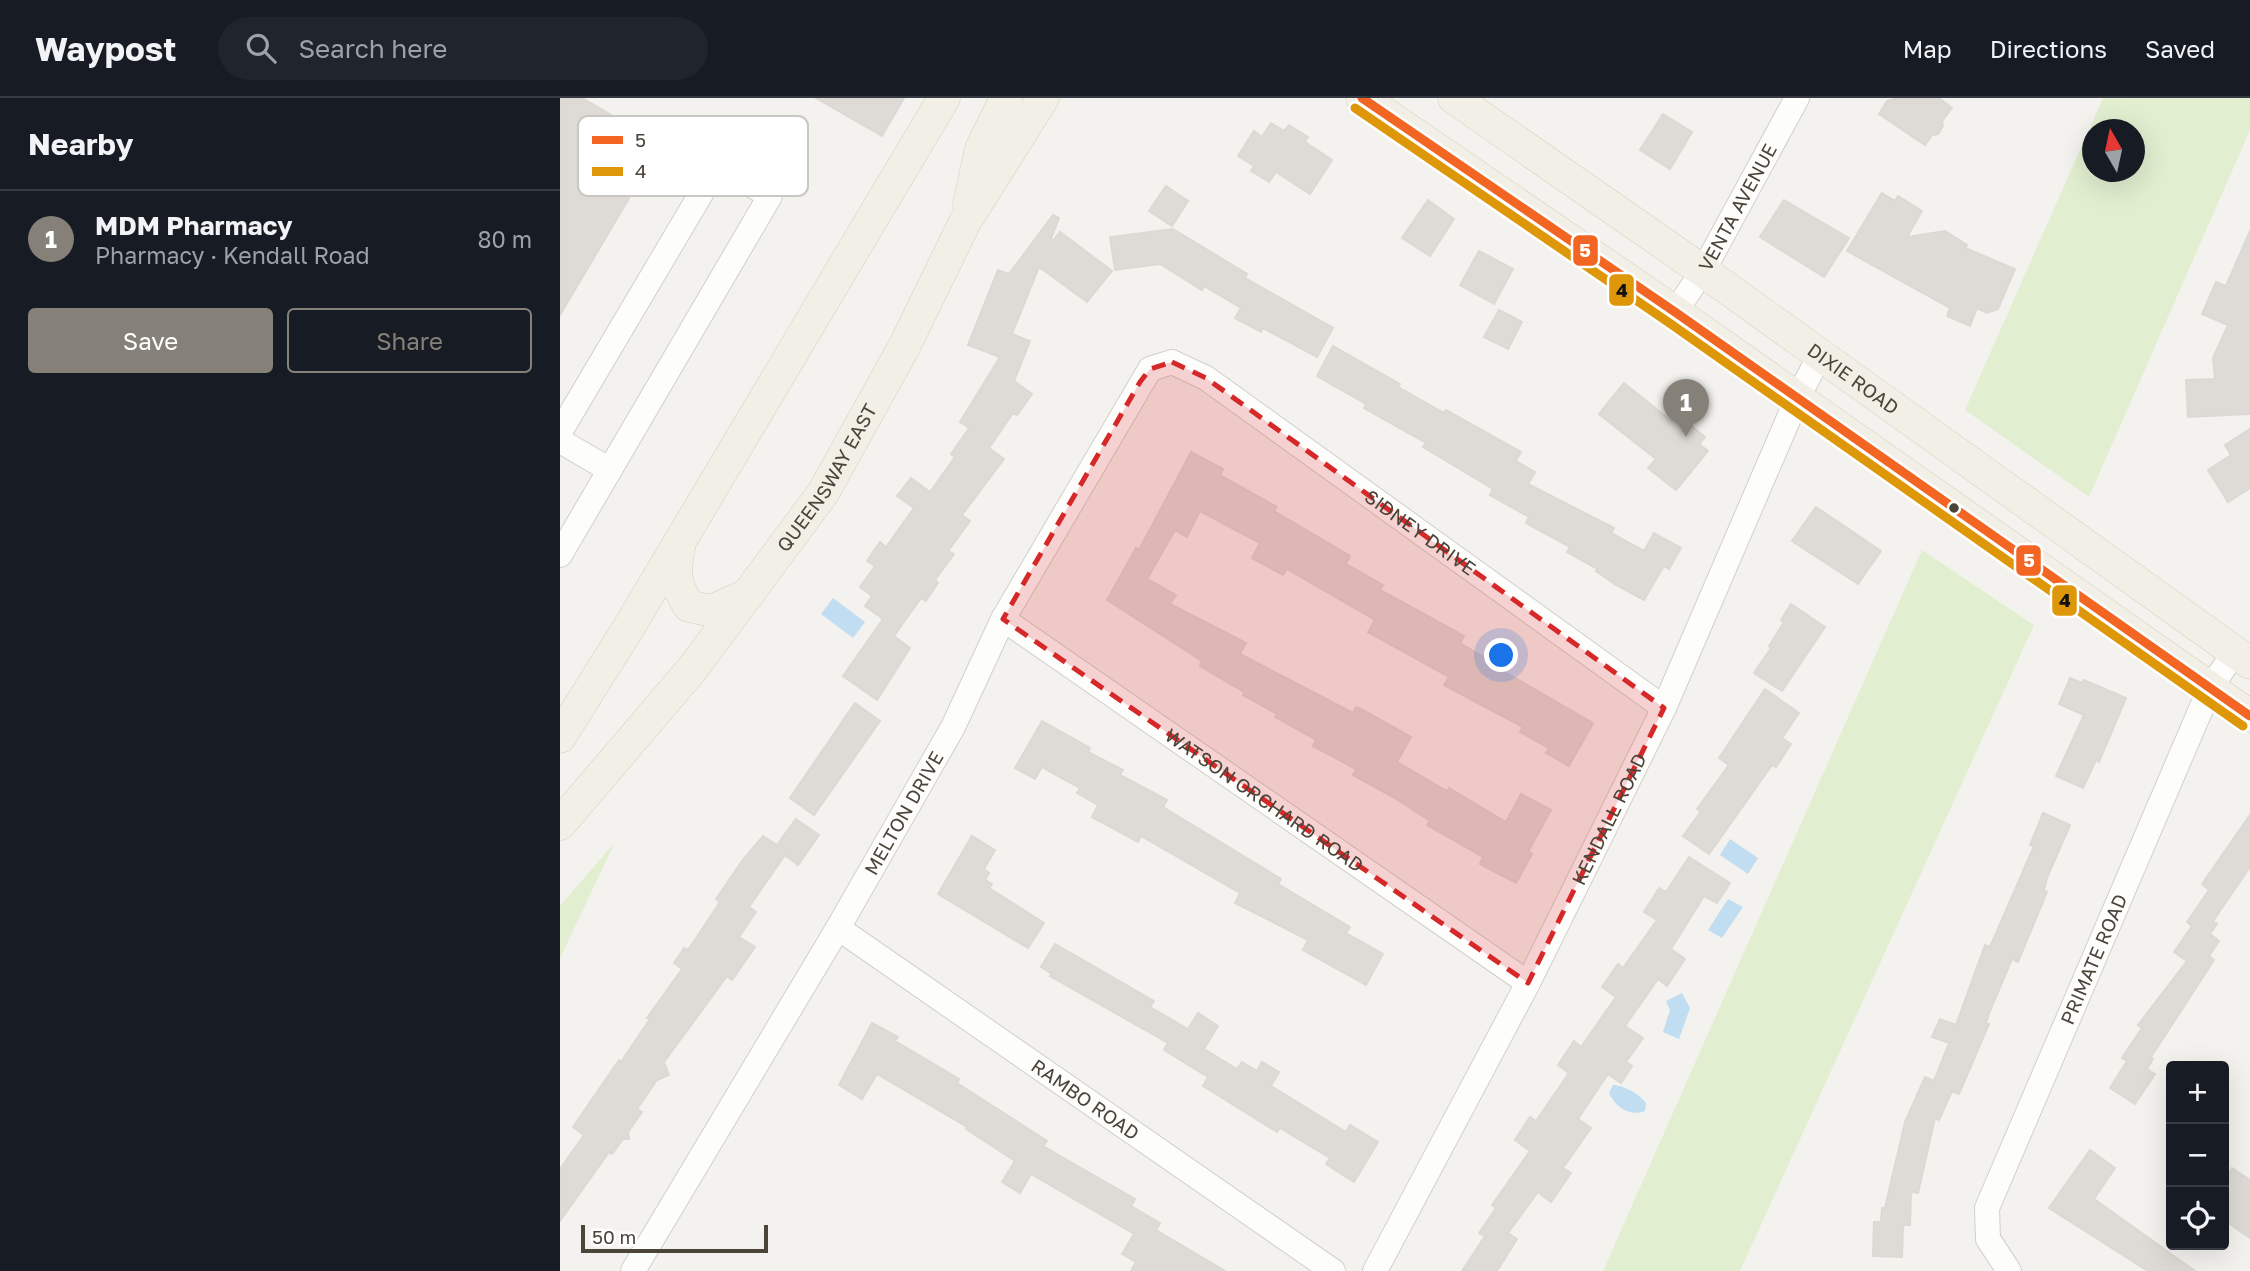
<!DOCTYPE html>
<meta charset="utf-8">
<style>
:root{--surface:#171b24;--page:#20242c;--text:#f1f3f6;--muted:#9ea1a6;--line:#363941;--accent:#868178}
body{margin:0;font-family:"Golos Text",sans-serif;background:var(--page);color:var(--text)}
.controls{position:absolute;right:21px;bottom:21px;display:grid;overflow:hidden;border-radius:7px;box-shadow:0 7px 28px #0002}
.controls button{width:63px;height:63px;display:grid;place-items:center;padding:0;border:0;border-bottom:2px solid var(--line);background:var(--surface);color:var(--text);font:35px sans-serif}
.compass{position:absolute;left:1522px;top:21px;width:63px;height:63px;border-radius:50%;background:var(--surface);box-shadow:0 7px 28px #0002;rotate:351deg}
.scale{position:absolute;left:21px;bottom:18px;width:187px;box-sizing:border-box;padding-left:7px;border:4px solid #4b4439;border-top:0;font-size:19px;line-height:24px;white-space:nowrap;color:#4b4439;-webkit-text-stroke:5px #fff;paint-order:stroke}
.you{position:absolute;left:942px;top:558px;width:24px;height:24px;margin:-18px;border:5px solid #fff;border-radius:50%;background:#1a73e8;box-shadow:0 0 0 10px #1a73e833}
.badge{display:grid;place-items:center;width:46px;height:46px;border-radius:50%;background:var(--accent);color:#fff;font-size:23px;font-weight:700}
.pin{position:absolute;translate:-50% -58px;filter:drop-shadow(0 2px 4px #0008)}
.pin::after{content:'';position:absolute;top:37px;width:24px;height:21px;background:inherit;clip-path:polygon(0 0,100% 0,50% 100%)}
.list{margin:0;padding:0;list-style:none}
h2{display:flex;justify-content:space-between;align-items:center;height:91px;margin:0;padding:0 28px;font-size:30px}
h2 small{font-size:23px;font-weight:400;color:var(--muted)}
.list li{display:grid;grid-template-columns:46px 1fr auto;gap:21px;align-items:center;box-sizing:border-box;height:98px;padding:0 28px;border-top:2px solid var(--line)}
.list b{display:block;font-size:26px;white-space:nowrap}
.list p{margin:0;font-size:23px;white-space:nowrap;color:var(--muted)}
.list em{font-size:23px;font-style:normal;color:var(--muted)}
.actions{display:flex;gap:14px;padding:21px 28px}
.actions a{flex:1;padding:16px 0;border:2px solid var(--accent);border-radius:7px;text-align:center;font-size:24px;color:var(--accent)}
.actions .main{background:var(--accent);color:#fff}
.icon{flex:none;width:38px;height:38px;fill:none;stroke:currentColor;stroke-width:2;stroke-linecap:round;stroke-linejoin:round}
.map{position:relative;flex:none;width:1690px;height:1173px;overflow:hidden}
header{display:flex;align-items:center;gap:42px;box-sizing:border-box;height:98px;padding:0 35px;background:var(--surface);border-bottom:2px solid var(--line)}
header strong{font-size:33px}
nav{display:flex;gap:38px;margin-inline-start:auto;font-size:24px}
.search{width:490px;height:63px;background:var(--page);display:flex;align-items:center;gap:18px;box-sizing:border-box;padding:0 24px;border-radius:38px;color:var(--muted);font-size:26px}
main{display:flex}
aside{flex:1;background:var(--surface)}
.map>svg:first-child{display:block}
.green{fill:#e1eecf;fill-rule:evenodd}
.water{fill:#c0ddf1}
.building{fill:#dedbd6;stroke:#dcd9d4;stroke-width:2}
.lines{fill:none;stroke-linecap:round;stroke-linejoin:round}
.minor-casing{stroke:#d2d0cb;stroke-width:26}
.major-casing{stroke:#d6cebb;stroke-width:33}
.minor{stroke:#fdfdfc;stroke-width:24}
.major{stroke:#f2efe6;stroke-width:32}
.bus-1-casing{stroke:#fff;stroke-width:14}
.bus-2-casing{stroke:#fff;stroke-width:14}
.bus-1{stroke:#f26522;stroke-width:9}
.bus-2{stroke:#dd9709;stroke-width:9}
.marked{fill:#d62828;fill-opacity:0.2;stroke:#d62828;stroke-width:5;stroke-dasharray:14 9;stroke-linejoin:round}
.bus-dot{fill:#4b4439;stroke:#fff;stroke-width:2.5}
.labels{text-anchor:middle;stroke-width:5;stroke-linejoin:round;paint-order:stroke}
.street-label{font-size:19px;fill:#4b4439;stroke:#fff}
.key{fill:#fff;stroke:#c9c7c4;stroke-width:2}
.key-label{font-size:19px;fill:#4b4439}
.line-badge{stroke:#fff;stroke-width:2.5}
.badge-label{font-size:19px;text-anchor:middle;font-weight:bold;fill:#fff}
.pale-badge-label{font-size:19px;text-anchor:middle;font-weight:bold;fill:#111}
</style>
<header>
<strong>Waypost</strong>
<div class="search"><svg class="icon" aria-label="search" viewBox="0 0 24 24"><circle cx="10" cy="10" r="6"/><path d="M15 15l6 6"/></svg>Search here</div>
<nav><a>Map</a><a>Directions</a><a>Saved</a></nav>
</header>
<main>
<aside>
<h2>Nearby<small></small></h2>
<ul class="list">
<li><span class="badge">1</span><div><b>MDM Pharmacy</b><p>Pharmacy · Kendall Road</p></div><em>80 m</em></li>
</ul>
<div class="actions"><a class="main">Save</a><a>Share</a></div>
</aside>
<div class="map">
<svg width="1690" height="1173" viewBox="0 0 1690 1173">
<rect width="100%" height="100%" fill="#f4f2ee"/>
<g class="green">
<path d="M1543 0H1690V32L1529 399 1405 312ZM1532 32H1574V74H1532Z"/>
<path d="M1362 452 1474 527 1180 1173H1043Z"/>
<path d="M55 744 0 860V808Z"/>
</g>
<g class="water">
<path d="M273 500 305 524 293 540 261 516Z"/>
<path d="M1170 741 1198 760 1188 776 1160 757Z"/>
<path d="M1168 801 1183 809 1162 840 1148 832Z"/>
<path d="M1122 895 1130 910 1119 941 1103 934 1110 912 1106 903Z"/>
<path d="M1053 987C1063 987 1082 997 1086 1006L1085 1013C1070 1019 1055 1009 1049 995Z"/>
</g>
<g class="building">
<path d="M0 0H22L101 46 0 217Z"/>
<path d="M256 0H344L322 38Z"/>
<path d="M1337 0H1379L1392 10 1382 23 1383 28 1378 36 1372 37 1365 47 1319 16 1327 3Z"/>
<path d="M1103 16 1132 34 1110 71 1080 52Z"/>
<path d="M711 25 724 33 729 27 748 39 745 44 772 62 750 96 716 74 709 84 691 73 694 68 678 58 694 33 702 39Z"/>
<path d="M606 88 628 103 612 128 589 113Z"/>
<path d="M1322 95 1335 103 1338 98 1362 113 1347 139 1385 133 1407 147 1405 150 1455 171 1438 211 1427 215 1417 210 1410 228 1387 218 1390 210 1287 153Z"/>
<path d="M868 102 894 121 870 158 842 140Z"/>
<path d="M1224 102 1289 140 1264 179 1200 139Z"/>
<path d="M493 117 499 120 491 141 493 143 500 134 552 173 527 204 479 169 452 236 470 243 454 283 472 296 457 317 453 315 429 350 444 361 402 417 410 423 388 453 394 456 375 482 378 485 366 503 361 500 334 538 350 550 317 602 283 578 323 521 305 508 312 498 300 489 315 468 307 463 320 444 326 449 354 410 337 398 351 380 370 394 395 359 391 356 409 330 400 324 440 259 408 247 438 172 449 176Z"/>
<path d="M613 131 687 176 685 180 773 230 757 259 703 230 701 234 675 220 681 210 644 188 642 192 600 166 555 172 550 139Z"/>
<path d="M1690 133V316L1628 319 1626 282 1655 281 1653 260 1668 227 1642 216 1656 184 1666 188Z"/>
<path d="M919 153 953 171 934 206 900 187Z"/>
<path d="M939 212 962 224 948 251 924 239Z"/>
<path d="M773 248 840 286 838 289 884 315 886 312 961 354 956 363 975 374 968 386 1054 430 1051 435 1084 453 1094 435 1121 450 1109 471 1104 468 1084 502 1056 487 1036 473 1038 471 1007 454 1010 449 966 425 969 419 930 397 933 391 863 349 866 345 804 310 806 306 757 278Z"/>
<path d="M1064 285 1110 322 1116 315 1145 339 1139 346 1148 353 1116 392 1088 370 1096 361 1039 316Z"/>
<path d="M1690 331V390L1668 404 1648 372 1671 357 1665 347Z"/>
<path d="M631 354 663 371 660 377 717 409 714 413 790 458 786 466 823 487 820 492 904 538 900 545 930 563 929 565 1033 625 1009 668 986 655 989 650 960 634 963 629 884 587 889 579 808 534 815 522 727 471 723 477 692 460 700 445 640 413 627 439 615 432 587 481 616 497 610 506 686 545 680 556 793 615 796 609 801 611 851 639 837 664 887 693 889 690 946 724 961 696 991 712 968 754 972 756 956 785 920 766 923 759 867 727 870 723 835 700 793 677 796 671 753 648 756 642 715 619 717 616 683 597 684 594 640 568 642 563 547 502 576 450 579 452Z"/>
<path d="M1256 409 1321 453 1298 486 1232 443Z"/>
<path d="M1231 506 1265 529 1222 593 1194 575 1211 550 1209 548 1224 524 1221 522Z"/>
<path d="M1510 580 1522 585 1524 582 1566 600 1539 664 1536 662 1523 690 1496 678 1524 617 1499 606Z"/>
<path d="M1205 591 1239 615 1222 640 1231 646 1216 669 1212 667 1149 756 1123 738 1141 713 1137 711 1169 667 1159 660Z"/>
<path d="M295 605 320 623 254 717 230 700Z"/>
<path d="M482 623 530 650 528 654 563 672 560 677 607 702 603 709 721 781 718 786 790 829 786 835 823 856 806 887 743 852 748 842 675 805 680 795 581 738 578 744 532 719 538 707 517 695 520 690 482 669 475 681 455 670Z"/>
<path d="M1483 715 1510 727 1487 780 1484 792 1487 794 1458 864 1452 861 1430 913 1426 925 1429 926 1399 996 1392 993 1379 1022 1375 1020 1358 1095 1351 1094 1350 1127H1343L1342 1159 1313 1158 1314 1124H1321L1322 1110H1325L1345 1024 1365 979 1374 983 1389 945 1372 939 1380 921 1396 927 1425 847 1430 849 1474 748 1470 747Z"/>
<path d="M1690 717V769L1653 823 1657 826 1650 836 1659 843 1649 858 1654 862 1591 959 1593 961 1587 971 1595 976 1575 1006 1550 990 1567 963 1562 960 1582 930 1578 927 1627 863 1614 854 1632 828 1627 824 1649 792 1642 786Z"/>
<path d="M236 721 259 737 238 767 225 757 189 809 196 814 179 839 195 849 172 882 167 878 104 964 109 977 97 982 77 1011 82 1014 68 1034 69 1041H63L52 1056 49 1054 0 1123V1071L24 1037 13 1029 59 962 61 964 90 921 87 920 122 871 114 865 124 850 128 852 160 804 156 801 182 763 203 738 217 747Z"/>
<path d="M412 738 435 752 424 771 429 775 425 782 432 786 429 790 484 825 468 850 378 796Z"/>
<path d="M1129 759 1170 785 1157 805 1144 798 1111 851 1125 861 1107 888 1098 881 1065 928 1083 940 1066 964 1072 968 1061 985 1048 976 1018 1021 1031 1030 1003 1070 1011 1075 991 1104 978 1094 948 1135 957 1141 937 1173H902L925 1138 919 1135 936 1110 932 1107 970 1053 955 1042 970 1019 976 1023 1009 975 998 967 1014 943 1021 949 1056 899 1042 889 1058 866 1063 870 1097 822 1084 814 1099 790 1106 794Z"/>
<path d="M495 846 594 903 590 909 628 931 638 915 658 928 644 951 677 971 682 964 697 973 702 964 719 974 711 988 786 1034 790 1027 818 1044 794 1084 766 1066 770 1060 720 1030 717 1034 643 988 648 979 604 952 608 945 490 878 492 876 481 869Z"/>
<path d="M312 925 338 939 335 943 399 981 397 985 487 1043 483 1048 575 1101 571 1108 600 1125 596 1132 665 1173H571L576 1164 562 1156 574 1136 471 1076 460 1095 442 1084 455 1063 406 1031 407 1029 317 976 302 1001 279 987Z"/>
<path d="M1530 1052 1555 1070 1534 1101 1635 1173H1588L1489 1110Z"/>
<path d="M1672 1070 1690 1082V1140L1664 1122V1082Z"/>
</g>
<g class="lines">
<defs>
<g id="minor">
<path id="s1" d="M1115 214 1143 173 1237 0"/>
<path d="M0 334 158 67 210 98 0 457"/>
<path d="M0 343 50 372"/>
<path id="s2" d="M443 521 968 885"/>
<path id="s3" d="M278 830 773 1173"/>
<path id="s4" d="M73 1173 278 830 393 629 443 521 590 271 612 264 646 280 1104 610"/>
<path id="s5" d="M815 1173 968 885 1104 610 1237 301 1260 257"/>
<path id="s6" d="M1449 1173 1428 1141 1427 1110 1650 590 1675 554"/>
</g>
<g id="major">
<path d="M802 0 1115 214 1690 618"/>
<path id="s7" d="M894 0 1143 173 1690 565"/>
<path d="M409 106 421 51 446 0"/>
<path d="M119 450C114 475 115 487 129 508L151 513 189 496"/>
<path d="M0 639 69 529 384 0"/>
<path id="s8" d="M0 726 133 570 263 395 344 249 405 124 483 0"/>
</g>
</defs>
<use href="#minor" class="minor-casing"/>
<use href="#major" class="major-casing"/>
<use href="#minor" class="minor"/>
<use href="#major" class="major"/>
<defs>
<path id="bus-1" d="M802 0 1115 214 1690 618"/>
<path id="bus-2" d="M795 10 1108 224 1683 628"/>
</defs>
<use href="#bus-1" class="bus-1-casing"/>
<use href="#bus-2" class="bus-2-casing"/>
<use href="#bus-1" class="bus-1"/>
<use href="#bus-2" class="bus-2"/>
</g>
<path class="marked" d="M612 264 646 280 1104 610 968 885 443 521 580 284 590 271Z"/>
<circle class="bus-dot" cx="1394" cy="410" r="6"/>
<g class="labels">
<g class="street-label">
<text dy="7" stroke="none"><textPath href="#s1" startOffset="122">VENTA AVENUE</textPath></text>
<text dy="7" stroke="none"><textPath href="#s7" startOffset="488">DIXIE ROAD</textPath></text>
<text dy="7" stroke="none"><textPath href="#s8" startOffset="438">QUEENSWAY EAST</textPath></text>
<text dy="7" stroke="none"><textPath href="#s4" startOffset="1365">SIDNEY DRIVE</textPath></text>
<text dy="7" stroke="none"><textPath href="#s2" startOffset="318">WATSON ORCHARD ROAD</textPath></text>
<text dy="7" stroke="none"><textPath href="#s4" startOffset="532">MELTON DRIVE</textPath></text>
<text dy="7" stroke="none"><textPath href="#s5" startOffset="509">KENDALL ROAD</textPath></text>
<text dy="7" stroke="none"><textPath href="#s6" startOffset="340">PRIMATE ROAD</textPath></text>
<text dy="7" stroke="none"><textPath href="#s3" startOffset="301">RAMBO ROAD</textPath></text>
</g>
</g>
<rect x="18" y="18" width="230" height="80" rx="10" class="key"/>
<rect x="32" y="38" width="31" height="8" fill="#f26522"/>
<rect x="32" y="69" width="31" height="9" fill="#dd9709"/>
<g class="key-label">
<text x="75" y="49">5</text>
<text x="75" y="80">4</text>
</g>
<g class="line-badge">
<rect x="1012" y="136" width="27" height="33" rx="7" fill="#f26522"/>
<rect x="1048" y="175" width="27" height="34" rx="7" fill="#dd9709"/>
<rect x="1455" y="446" width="27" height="33" rx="7" fill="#f26522"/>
<rect x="1491" y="486" width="27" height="33" rx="7" fill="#dd9709"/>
</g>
<g class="badge-label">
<text x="1025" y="159">5</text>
<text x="1469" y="469">5</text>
</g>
<g class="pale-badge-label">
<text x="1062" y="199">4</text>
<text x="1505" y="509">4</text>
</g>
</svg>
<div class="controls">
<button>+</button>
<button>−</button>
<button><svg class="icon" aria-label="locate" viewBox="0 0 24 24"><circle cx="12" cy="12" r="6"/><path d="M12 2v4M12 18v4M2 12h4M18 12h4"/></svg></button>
</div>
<svg class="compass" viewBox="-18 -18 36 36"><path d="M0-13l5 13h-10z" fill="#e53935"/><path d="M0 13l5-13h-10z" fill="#9ea1a6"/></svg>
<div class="scale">50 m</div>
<div class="you"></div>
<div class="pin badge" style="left:1126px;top:339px">1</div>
</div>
</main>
